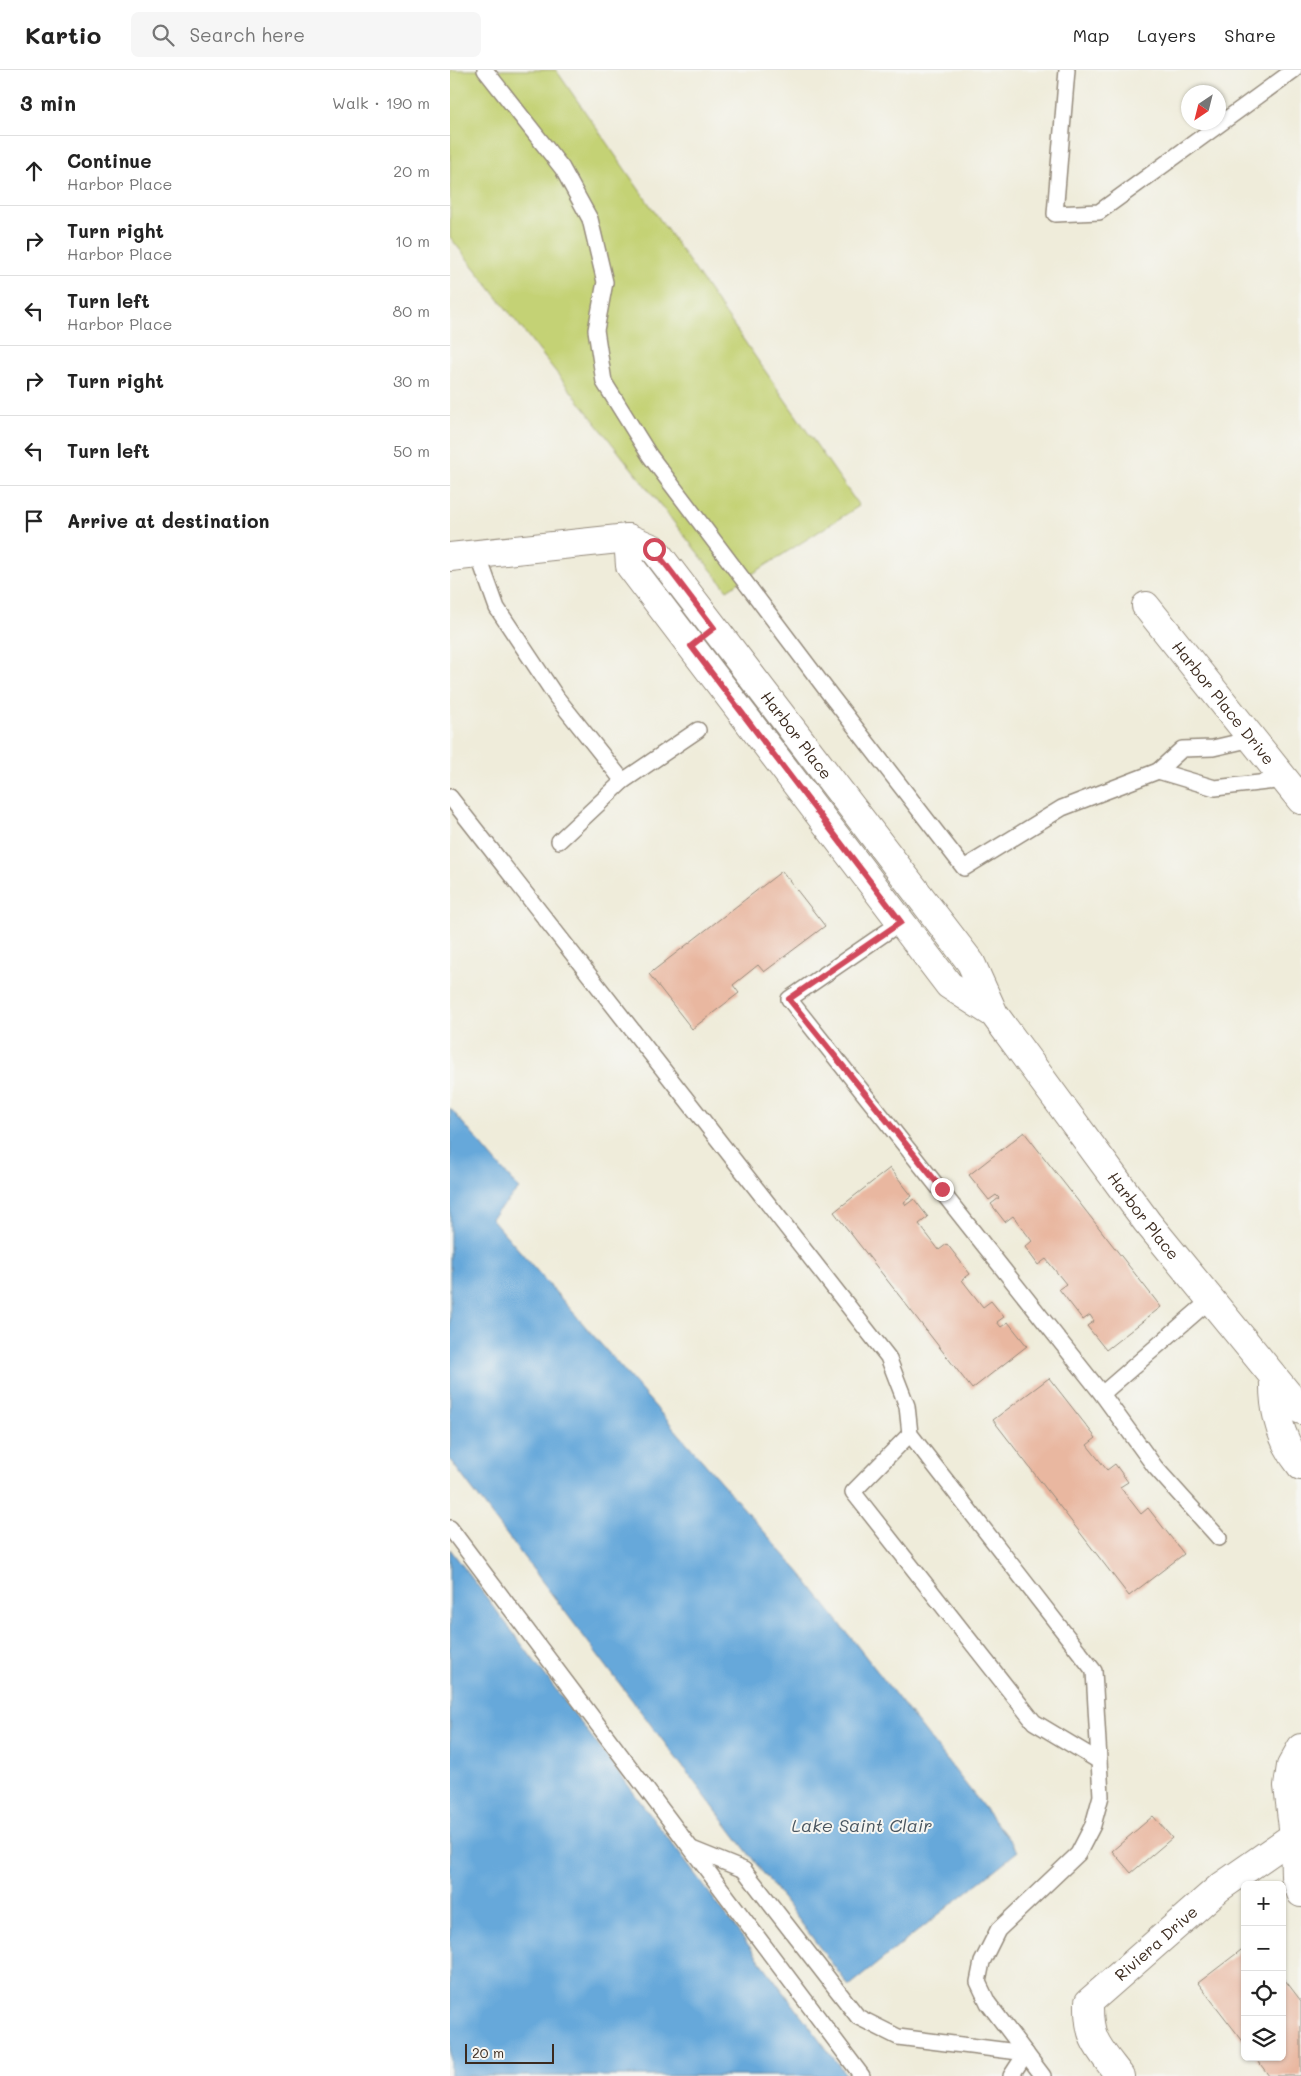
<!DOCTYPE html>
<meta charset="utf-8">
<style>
:root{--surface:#fff;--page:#f6f6f6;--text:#222;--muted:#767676;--line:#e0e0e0}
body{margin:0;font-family:Mali,sans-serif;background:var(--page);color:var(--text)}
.controls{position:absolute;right:15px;bottom:15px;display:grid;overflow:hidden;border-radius:8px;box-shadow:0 1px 4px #0004}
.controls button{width:45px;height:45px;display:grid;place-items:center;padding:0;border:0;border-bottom:1px solid var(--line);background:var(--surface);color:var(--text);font:25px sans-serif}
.compass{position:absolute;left:731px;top:15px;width:45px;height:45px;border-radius:50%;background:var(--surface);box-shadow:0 1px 4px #0004;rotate:215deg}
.scale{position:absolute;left:15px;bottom:12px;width:89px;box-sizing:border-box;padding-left:5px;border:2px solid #3b2a1e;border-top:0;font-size:14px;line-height:18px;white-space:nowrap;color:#3b2a1e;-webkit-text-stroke:4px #f6f6f2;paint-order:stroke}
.stop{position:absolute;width:15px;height:15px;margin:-11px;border:4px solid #d1495b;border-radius:50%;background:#fff}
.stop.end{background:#d1495b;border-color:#fff;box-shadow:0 1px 5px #0008}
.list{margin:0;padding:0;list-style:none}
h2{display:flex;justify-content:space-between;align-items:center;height:65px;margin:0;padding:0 20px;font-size:21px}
h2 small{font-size:16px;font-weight:400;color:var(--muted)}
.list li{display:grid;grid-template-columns:32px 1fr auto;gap:15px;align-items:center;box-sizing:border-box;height:70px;padding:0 20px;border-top:1px solid var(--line)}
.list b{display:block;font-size:19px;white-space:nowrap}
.list p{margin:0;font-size:16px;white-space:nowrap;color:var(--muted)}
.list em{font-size:16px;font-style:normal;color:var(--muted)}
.icon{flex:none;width:28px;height:28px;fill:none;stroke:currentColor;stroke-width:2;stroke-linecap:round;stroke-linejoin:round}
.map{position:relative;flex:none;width:851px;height:2006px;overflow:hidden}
header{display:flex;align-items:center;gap:30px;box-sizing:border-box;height:70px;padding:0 25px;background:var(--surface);border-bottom:1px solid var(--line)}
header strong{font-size:24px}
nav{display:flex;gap:28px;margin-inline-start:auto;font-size:18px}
.search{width:350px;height:45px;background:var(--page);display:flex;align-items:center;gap:12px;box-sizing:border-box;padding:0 18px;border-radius:8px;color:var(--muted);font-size:19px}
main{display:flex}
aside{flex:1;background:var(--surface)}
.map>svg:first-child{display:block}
.green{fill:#c4d274;stroke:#807e49}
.water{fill:#66a8da;stroke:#50697c}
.building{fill:#e9b7a0}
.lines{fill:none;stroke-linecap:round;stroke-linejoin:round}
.lane-casing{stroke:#958b7c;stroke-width:18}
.street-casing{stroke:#958b7c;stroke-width:30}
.lane{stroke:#fff;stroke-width:15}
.street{stroke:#fff;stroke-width:28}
.route{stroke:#d1495b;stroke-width:6}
.labels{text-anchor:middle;stroke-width:4;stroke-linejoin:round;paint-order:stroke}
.street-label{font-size:16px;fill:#3b2a1e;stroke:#f6f6f2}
.water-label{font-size:18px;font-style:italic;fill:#4a5660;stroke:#f6f6f2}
</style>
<header>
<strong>Kartio</strong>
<div class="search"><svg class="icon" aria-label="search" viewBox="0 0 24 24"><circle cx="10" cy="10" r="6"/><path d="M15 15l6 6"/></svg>Search here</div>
<nav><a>Map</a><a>Layers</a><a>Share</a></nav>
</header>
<main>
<aside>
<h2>3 min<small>Walk · 190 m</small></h2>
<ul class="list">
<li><svg class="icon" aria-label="ahead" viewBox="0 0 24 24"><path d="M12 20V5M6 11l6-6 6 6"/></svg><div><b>Continue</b><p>Harbor Place</p></div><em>20 m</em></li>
<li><svg class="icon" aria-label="right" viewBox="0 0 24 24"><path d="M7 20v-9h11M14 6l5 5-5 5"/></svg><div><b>Turn right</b><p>Harbor Place</p></div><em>10 m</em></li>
<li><svg class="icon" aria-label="left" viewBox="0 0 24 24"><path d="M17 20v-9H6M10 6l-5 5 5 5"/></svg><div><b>Turn left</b><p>Harbor Place</p></div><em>80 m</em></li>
<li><svg class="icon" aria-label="right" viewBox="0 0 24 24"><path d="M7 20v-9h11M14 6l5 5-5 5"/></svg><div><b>Turn right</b></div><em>30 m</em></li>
<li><svg class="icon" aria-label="left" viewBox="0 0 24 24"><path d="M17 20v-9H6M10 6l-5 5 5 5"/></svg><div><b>Turn left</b></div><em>50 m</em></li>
<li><svg class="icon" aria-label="arrive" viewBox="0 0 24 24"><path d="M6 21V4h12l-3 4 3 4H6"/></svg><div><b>Arrive at destination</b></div></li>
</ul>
</aside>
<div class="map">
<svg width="851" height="2006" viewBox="0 0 851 2006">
<rect width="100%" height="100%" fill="#f6f6f2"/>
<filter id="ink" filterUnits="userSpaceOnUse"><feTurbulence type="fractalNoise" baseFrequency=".02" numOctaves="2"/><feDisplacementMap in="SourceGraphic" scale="10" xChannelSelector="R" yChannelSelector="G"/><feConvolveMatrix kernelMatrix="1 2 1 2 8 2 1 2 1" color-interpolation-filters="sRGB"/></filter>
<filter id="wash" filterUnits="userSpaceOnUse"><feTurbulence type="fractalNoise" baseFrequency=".0096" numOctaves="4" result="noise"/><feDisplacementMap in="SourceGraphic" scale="20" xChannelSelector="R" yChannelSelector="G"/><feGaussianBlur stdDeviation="1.12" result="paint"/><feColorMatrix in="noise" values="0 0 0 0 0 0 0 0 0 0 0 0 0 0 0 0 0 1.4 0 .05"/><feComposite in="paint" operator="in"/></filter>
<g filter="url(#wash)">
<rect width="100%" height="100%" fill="#efecda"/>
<path class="green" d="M0 0H106L409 436 277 520 0 167Z"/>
<g class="water">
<path d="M0 1038 69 1119 41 1148 351 1504 568 1781 399 1916 0 1390Z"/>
<path d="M0 1479 397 2006H0Z"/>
</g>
<g id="blocks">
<g class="building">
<path d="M332 801 375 856 314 902 308 895 283 915 289 923 242 959 199 904Z"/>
<path d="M574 1062 711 1237 656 1280 637 1256 644 1251 640 1245 633 1250 609 1219 616 1214 596 1189 588 1195 575 1177 582 1171 563 1146 555 1152 541 1134 549 1128 546 1125 539 1130 519 1105Z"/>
<path d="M440 1098 462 1126 454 1132 456 1135 464 1129 478 1147 469 1154 489 1180 497 1174 520 1204 512 1210 533 1237 541 1231 554 1247 547 1252 551 1257 558 1252 577 1276 522 1319 384 1142Z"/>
<path d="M599 1308 646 1368 637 1375 657 1400 665 1394 678 1412 670 1417 691 1444 698 1438 734 1484 679 1526 543 1350Z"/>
<path d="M703 1746 722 1768 681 1803 662 1781Z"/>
<path d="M795 1877V1974L748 1913Z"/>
<path d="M832 1906 851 1931V2006H819L805 1987H832Z"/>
</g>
</g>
</g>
<g filter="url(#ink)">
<use href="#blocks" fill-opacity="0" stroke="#958b7c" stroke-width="1"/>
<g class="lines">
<defs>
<g id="lane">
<path d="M35 0 112 98 140 149 155 212 146 260 154 312 200 386 381 626 514 798 612 738 708 701"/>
<path d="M617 0 605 144 649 142 844 0"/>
<path d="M28 485 47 538 107 628 173 711 109 771"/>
<path d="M802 669 763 678 732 679 708 701 765 718 835 710"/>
<path d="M173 711 248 660"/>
<path d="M0 727 438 1287 457 1336 460 1364 644 1601 651 1726 643 1755 628 1784 548 1860 532 1892 528 1912 538 1933 593 2006"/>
<path d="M451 852 339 929 652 1324 705 1397 769 1468"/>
<path d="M652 1324 760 1230"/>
<path d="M460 1364 403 1422 584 1652 649 1691"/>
<path d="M0 1458 412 2006"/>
<path d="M242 1779 294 1800 408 1947 448 1967 576 1983 561 2006"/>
</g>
<g id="street">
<path d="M0 487 178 468"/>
<path id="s1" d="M696 536 851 730"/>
<path id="s2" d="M544 944 499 915 180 496 178 468 204 479 521 893 544 944 697 1152 851 1340"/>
<path d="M824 1308C823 1341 830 1370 851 1396"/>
<path d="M851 1678 841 1696 838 1716 844 1766 845 1806 851 1823"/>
<path id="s3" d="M670 2006C648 1977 638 1970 639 1932L769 1818 851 1761"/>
</g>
</defs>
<use href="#lane" class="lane-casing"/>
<use href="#street" class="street-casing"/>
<use href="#lane" class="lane"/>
<use href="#street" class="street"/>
</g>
</g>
<g class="lines" filter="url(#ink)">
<path class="route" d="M204 479 264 558 241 576 451 852 339 929 492 1119"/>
</g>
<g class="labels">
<g class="street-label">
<text dy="6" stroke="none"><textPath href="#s1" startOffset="124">Harbor Place Drive</textPath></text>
<text dy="6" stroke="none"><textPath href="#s2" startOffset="871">Harbor Place</textPath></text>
<text dy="6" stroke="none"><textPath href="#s2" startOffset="1465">Harbor Place</textPath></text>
<text dy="6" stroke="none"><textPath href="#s3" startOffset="172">Riviera Drive</textPath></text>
</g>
<g class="water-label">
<text x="412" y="1762">Lake Saint Clair</text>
</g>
</g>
</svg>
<div class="controls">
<button>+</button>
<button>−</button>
<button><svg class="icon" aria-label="locate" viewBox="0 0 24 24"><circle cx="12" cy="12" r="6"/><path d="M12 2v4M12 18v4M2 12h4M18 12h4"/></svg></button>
<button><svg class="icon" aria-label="layers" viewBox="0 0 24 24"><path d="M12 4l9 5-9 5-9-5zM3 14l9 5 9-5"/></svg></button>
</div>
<svg class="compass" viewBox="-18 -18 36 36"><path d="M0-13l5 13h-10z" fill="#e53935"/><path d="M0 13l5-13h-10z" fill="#767676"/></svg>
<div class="scale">20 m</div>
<div class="stop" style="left:204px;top:479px"></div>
<div class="stop end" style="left:492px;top:1119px"></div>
</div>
</main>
